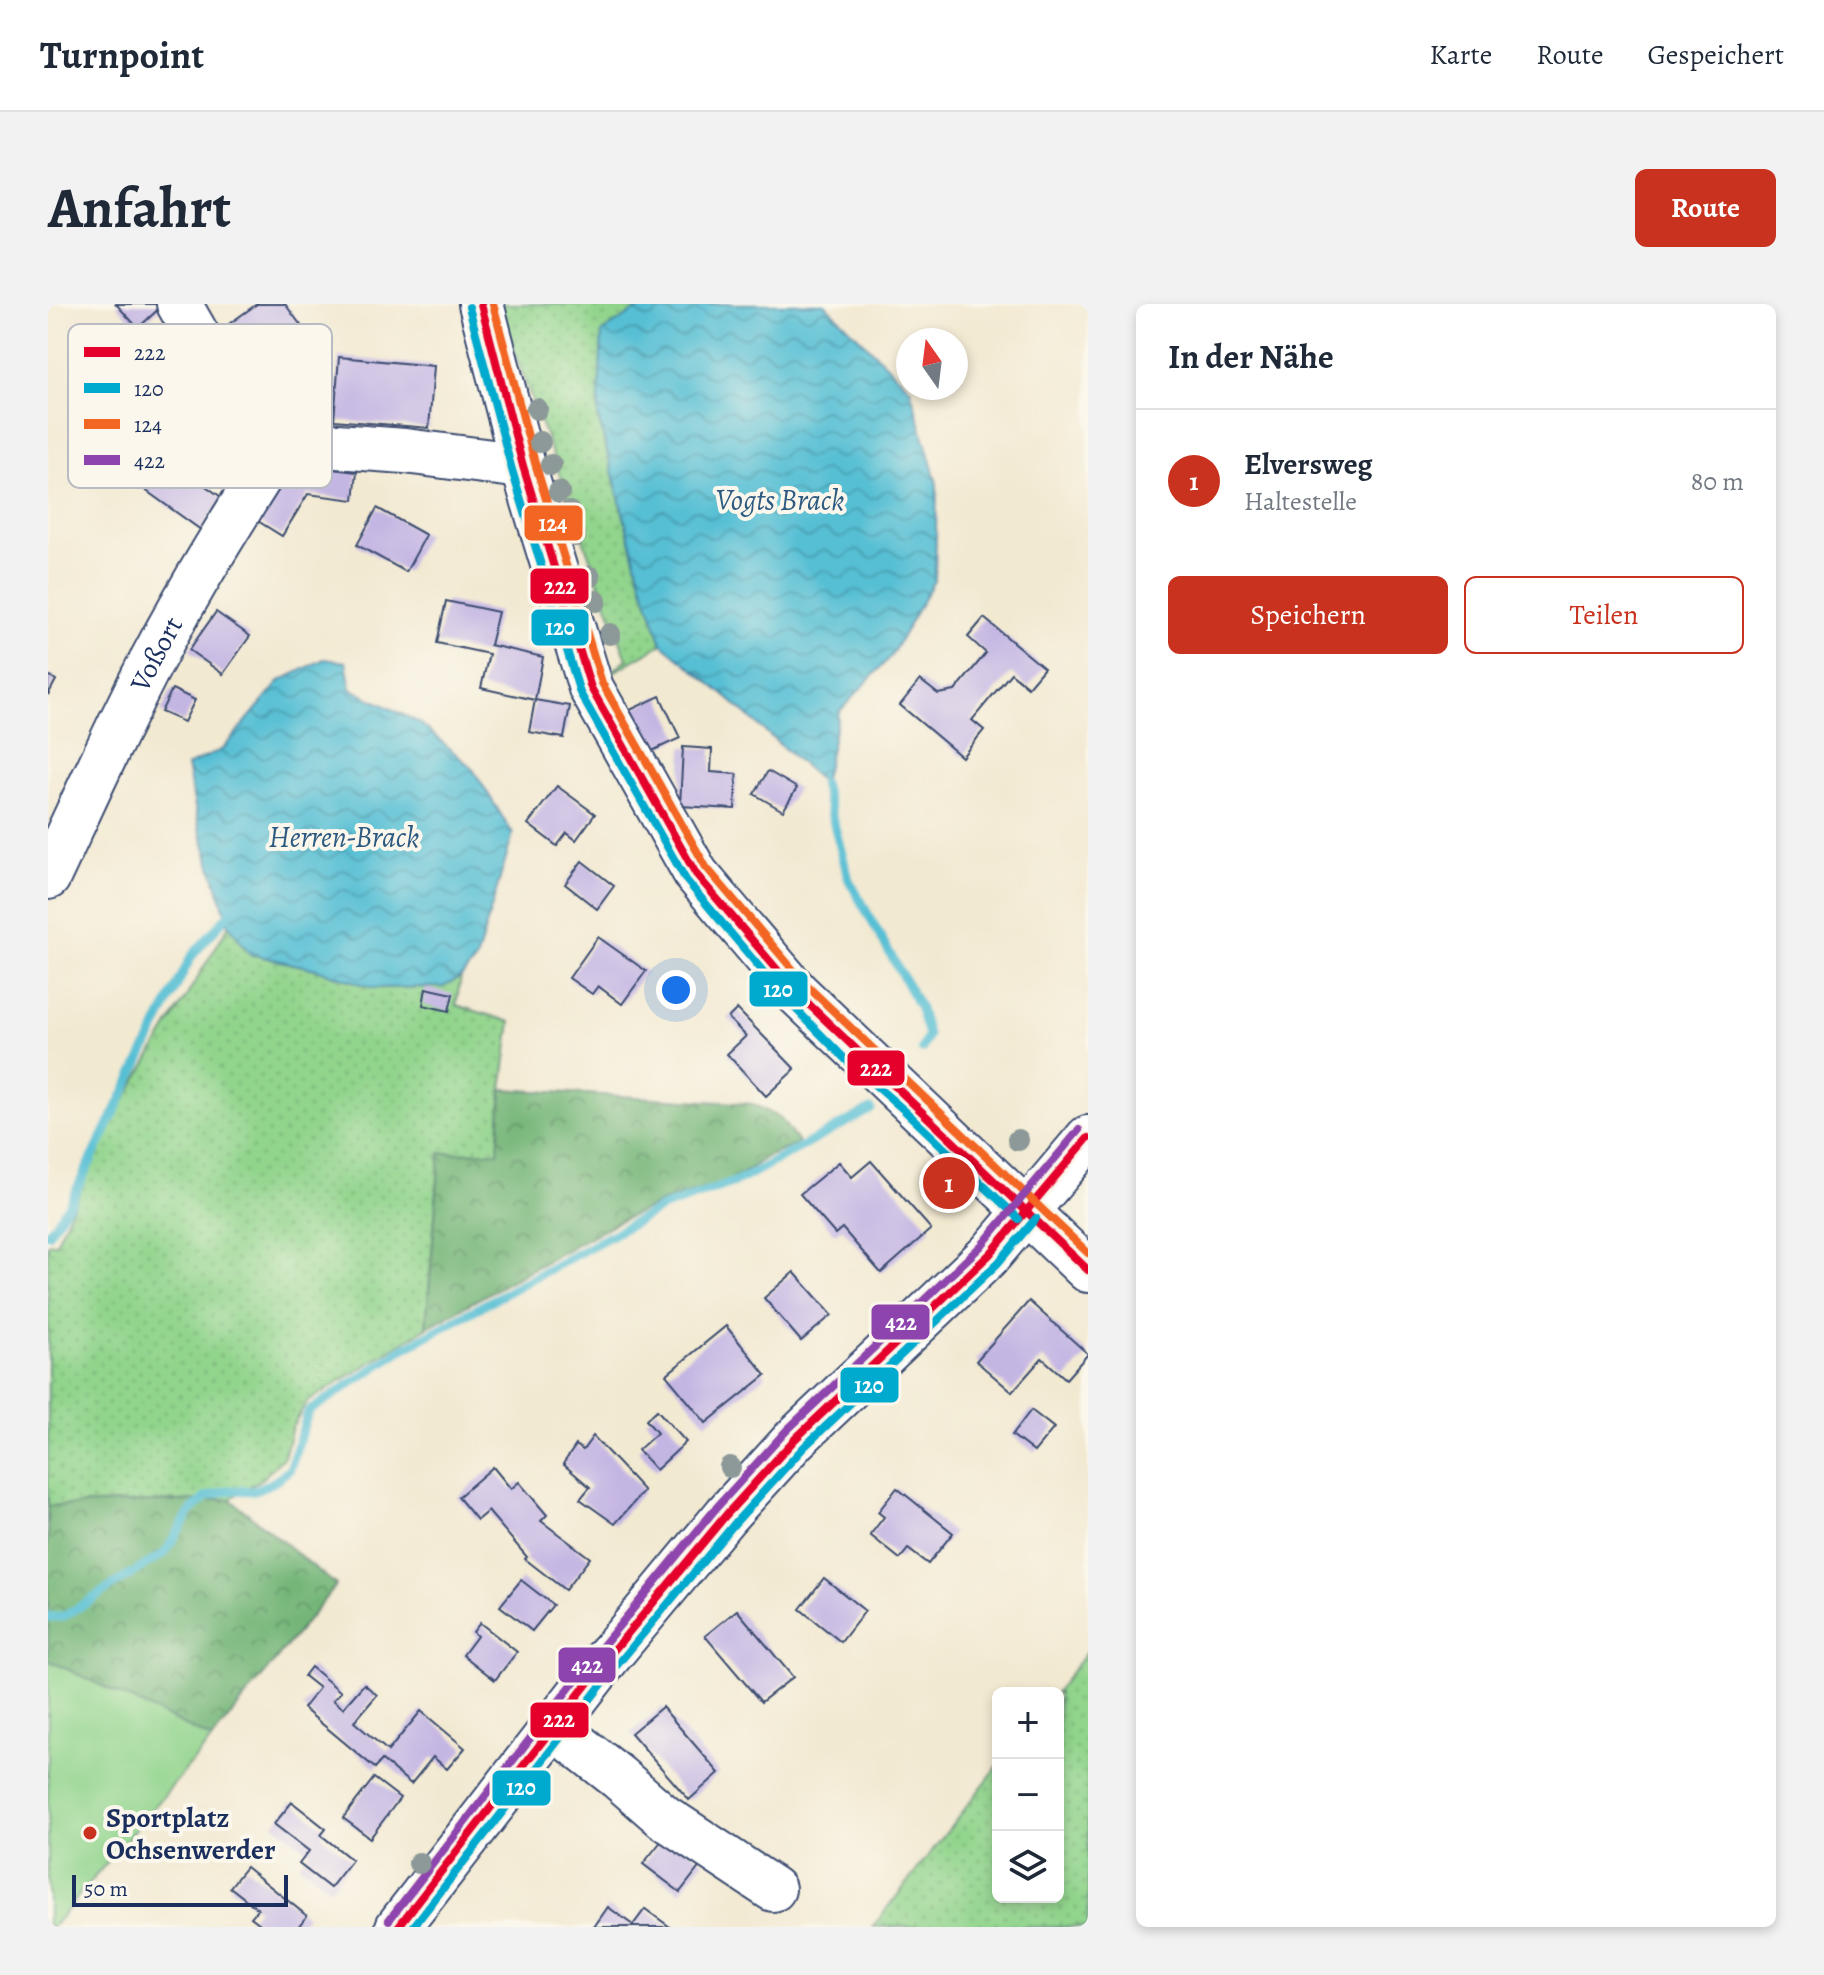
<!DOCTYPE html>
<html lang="de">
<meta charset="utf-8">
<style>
:root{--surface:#fff;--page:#f2f2f3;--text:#1f2937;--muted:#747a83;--line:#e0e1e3;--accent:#c8321e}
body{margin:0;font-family:Alegreya,serif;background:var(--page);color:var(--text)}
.controls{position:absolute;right:24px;bottom:24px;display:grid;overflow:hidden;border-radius:12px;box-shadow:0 4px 12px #0003}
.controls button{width:72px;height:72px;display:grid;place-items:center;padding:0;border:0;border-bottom:2px solid var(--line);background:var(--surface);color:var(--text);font:40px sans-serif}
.compass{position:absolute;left:848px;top:24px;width:72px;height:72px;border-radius:50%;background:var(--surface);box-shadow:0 4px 12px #0003;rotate:346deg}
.scale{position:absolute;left:24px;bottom:20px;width:216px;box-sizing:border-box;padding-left:8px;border:4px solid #1b2f5e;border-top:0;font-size:22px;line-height:28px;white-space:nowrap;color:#1b2f5e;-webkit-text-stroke:6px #fbf7ec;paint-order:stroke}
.you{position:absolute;left:628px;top:686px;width:28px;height:28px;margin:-20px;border:6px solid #fff;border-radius:50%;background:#1a73e8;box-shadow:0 0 0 12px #1a73e833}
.badge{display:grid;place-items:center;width:52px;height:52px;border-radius:50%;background:var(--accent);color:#fff;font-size:26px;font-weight:700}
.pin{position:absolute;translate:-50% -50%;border:4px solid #fff;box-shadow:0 2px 8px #0006}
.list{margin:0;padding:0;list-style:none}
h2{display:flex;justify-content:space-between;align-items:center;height:104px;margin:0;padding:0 32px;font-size:34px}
h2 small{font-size:26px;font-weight:400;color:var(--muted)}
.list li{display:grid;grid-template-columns:52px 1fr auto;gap:24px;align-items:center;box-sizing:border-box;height:144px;padding:0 32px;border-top:2px solid var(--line)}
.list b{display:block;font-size:30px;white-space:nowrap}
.list p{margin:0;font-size:26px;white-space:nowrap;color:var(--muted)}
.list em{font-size:26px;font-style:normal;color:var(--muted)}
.actions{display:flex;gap:16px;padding:24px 32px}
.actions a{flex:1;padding:18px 0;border:2px solid var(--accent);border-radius:12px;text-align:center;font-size:28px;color:var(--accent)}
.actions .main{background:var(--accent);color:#fff}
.icon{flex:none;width:44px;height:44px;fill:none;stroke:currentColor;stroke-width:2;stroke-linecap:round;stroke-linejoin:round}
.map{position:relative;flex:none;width:1040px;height:1623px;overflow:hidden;border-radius:12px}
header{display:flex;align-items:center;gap:48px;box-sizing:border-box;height:112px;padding:0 40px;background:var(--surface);border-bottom:2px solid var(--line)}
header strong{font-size:38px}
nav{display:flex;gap:44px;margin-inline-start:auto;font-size:28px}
.intro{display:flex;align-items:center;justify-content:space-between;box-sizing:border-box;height:192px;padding:0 48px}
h1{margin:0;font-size:56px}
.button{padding:20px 36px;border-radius:12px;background:var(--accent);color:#fff;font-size:28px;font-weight:700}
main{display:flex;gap:48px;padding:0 48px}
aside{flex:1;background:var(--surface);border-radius:12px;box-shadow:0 4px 12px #0003}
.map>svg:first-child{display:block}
.grass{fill:url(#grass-dots);stroke:#568275;stroke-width:2}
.forest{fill:url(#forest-crowns);stroke:#48726b;stroke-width:2}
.garden{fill:#91d48c;stroke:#568275;stroke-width:2}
.water{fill:url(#water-waves);stroke:#397799;stroke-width:2}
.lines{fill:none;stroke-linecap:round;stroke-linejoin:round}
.stream{stroke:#57bfd4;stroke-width:9}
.building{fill:#c4b6e3}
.minor-casing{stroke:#3b4b6f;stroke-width:48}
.minor{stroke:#fff;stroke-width:44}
.bus-1-casing{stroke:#fbf7ec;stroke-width:14}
.bus-2-casing{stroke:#fbf7ec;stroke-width:14}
.bus-3-casing{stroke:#fbf7ec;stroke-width:14}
.bus-4-casing{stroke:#fbf7ec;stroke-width:14}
.bus-1{stroke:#e4002b;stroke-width:8}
.bus-2{stroke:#00a9ce;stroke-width:8}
.bus-3{stroke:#f26522;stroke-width:8}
.bus-4{stroke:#8e44ad;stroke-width:8}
.tree{fill:#8c9998}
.poi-dot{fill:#c8321e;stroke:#fbf7ec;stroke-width:3}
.labels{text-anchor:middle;stroke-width:8;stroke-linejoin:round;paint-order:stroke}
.street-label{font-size:28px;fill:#1b2f5e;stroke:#fbf7ec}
.poi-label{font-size:28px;font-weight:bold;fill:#1b2f5e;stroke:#fbf7ec;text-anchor:start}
.water-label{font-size:30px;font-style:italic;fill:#2d5a81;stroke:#fbf7ec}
.key{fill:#fbf7ec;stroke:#b8bbc1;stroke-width:2}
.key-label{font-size:22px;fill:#1b2f5e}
.line-badge{stroke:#fbf7ec;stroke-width:3}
.badge-label{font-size:22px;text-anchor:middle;font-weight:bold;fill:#fff}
</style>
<header>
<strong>Turnpoint</strong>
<nav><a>Karte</a><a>Route</a><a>Gespeichert</a></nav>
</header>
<div class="intro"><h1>Anfahrt</h1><a class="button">Route</a></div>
<main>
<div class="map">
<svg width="1040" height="1623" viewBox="0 0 1040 1623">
<defs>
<pattern id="grass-dots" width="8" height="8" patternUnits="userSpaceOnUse" patternTransform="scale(2)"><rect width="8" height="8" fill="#91d48c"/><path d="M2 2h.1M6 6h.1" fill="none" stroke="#7cb67b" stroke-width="1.8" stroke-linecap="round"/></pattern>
<pattern id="forest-crowns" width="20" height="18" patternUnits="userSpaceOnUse" patternTransform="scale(2)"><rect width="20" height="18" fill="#74b678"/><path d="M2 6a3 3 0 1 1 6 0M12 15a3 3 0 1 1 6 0" fill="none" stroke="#5e9466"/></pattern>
<pattern id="water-waves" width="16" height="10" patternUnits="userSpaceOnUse" patternTransform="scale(2)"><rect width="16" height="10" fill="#57bfd4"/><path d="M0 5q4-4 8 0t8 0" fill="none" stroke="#479caf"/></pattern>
</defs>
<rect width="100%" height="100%" fill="#fbf7ec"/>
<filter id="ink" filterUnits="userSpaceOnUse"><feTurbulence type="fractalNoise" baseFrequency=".0125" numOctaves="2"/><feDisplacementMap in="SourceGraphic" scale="16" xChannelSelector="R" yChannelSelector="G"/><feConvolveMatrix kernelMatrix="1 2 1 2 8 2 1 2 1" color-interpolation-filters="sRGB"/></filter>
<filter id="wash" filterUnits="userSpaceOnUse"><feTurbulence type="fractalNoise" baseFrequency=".006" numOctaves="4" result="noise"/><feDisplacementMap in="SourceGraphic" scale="32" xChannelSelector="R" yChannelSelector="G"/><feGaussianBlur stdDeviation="1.8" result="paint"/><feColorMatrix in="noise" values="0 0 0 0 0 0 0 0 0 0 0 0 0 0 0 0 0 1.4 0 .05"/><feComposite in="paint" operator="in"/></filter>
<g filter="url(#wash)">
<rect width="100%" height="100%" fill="#f2e9d1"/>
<g class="grass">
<path d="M449 0H598L554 28 550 113 591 270 614 340 557 373 579 355Z"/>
<path d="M181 621 203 650 268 665 326 684 394 683 413 673 408 701 463 718 454 785 451 849 392 850 378 1024 259 1098 244 1123 236 1153 215 1174 182 1195 0 1202V940L8 939 64 817Z"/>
<path d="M1040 1346V1623H825L950 1462V1593H1010V1389H1007Z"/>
</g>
<g class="forest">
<path d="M454 785 705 800 732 814 751 840 720 852 685 876 622 895 567 919 378 1024 392 849 450 848Z"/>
<path d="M182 1195 288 1281 164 1435 0 1356V1202Z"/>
</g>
<path class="garden" d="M0 1356 164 1435 4 1623H0Z"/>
<g class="water">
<path d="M598 0H777L862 84 889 180 887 275 843 352 791 408 775 479 681 395 614 340 591 270 550 113 554 28Z"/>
<path d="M276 355 298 358 303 385 372 419 424 464 465 530 428 656 413 673 395 683 326 684 268 665 202 650 181 621 151 523 139 462 175 445 232 377Z"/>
</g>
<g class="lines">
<g class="stream">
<path d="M775 479 801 576 871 702 880 731 874 745"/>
<path d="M0 930 23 897 143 653 178 613"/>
<path d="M0 1313H15L117 1249 142 1208 158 1193 182 1186 205 1187 226 1178 242 1165 260 1108 355 1045 613 904 692 876 823 805"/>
</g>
</g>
<g id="blocks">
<g class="building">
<path d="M68 0H116L90 24Z"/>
<path d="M209 0H237L272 47 225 81 181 20Z"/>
<path d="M291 53 386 62 381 124 286 116Z"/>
<path d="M115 152 176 195 153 226 93 183Z"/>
<path d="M237 162 252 172 259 162 309 168 306 196 260 190 234 232 205 214Z"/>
<path d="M329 204 378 231 358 268 309 241Z"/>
<path d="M398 297 450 308 442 341 495 353 487 396 433 384 441 350 389 339Z"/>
<path d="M168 308 202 332 175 370 141 346Z"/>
<path d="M936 314 996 364 980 383 963 369 924 416 936 426 914 453 852 401 872 376 890 390 907 387 938 349 920 333Z"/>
<path d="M0 371 8 376 0 391Z"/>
<path d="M124 385 147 396 136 418 113 408Z"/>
<path d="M612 392 632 434 602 448 582 406Z"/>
<path d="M487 396 522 402 516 434 481 428Z"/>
<path d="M635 443 664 445 663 468 689 470 687 505 632 502Z"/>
<path d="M720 467 749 484 735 507 706 490Z"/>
<path d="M509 482 547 510 528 536 519 529 509 542 480 520Z"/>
<path d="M534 557 566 582 549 605 517 580Z"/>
<path d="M550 633 598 667 574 700 550 682 544 690 521 674Z"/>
<path d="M378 684 405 690 401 707 375 701Z"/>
<path d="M689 705 747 765 718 792 679 750 698 732 680 714Z"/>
<path d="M823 857 883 925 833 969 794 924 787 930 752 890 791 858 804 873Z"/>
<path d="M746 968 784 1011 753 1037 716 994Z"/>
<path d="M981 997 1040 1050 1018 1075 994 1054 964 1088 928 1057Z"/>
<path d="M678 1022 718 1071 658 1119 618 1071Z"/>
<path d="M609 1106 638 1138 608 1166 590 1146 609 1129 598 1116Z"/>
<path d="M983 1106 1006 1124 986 1148 964 1131Z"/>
<path d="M545 1132 596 1187 567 1220 532 1195 542 1183 515 1160 528 1141 535 1146Z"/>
<path d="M445 1163 463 1185 471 1178 499 1211 493 1217 542 1254 517 1286 477 1255 479 1253 440 1207 429 1216 410 1193Z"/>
<path d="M849 1184 905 1229 880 1260 860 1245 852 1255 822 1231 836 1213 830 1208Z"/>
<path d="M776 1274 817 1307 793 1338 752 1305Z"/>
<path d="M473 1276 505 1301 484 1327 452 1302Z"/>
<path d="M689 1306 745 1373 713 1398 657 1332Z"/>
<path d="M432 1319 469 1348 447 1376 415 1351 429 1332 425 1328Z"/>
<path d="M263 1363 293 1388 285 1396 295 1404 316 1380 329 1391 306 1418 340 1447 373 1407 417 1444 399 1465 385 1453 363 1480 334 1456 327 1464 255 1404 271 1384 256 1372Z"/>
<path d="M614 1403 671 1469 641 1496 583 1429Z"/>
<path d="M326 1474 352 1494 322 1534 295 1514Z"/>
<path d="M244 1498 278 1525 273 1531 304 1556 282 1584 251 1560 261 1547 226 1520Z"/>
<path d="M619 1530 656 1557 632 1588 595 1560Z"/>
<path d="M198 1563 259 1612 250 1623H216L203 1613 210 1605 182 1583Z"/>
<path d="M560 1603 585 1621 597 1605 622 1623H546Z"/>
</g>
</g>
</g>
<g filter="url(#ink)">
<use href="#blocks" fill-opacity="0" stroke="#3b4b6f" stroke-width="2"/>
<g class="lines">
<defs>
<g id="minor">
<path d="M131 0 190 103 234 138 357 147 475 162"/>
<path d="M433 0 475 162 543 384 648 570 749 689 1040 966"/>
<path id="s1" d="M0 573C34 501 66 429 103 358 142 283 188 210 234 138"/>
<path d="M506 1423 570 1473 616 1513 725 1585"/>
<path d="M350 1623 556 1358 678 1211 747 1135 942 950 1040 834"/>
</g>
</defs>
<use href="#minor" class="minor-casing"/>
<use href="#minor" class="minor"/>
<defs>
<g id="bus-1">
<path d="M433 0 475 162 543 384 648 570 749 689 1040 966"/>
<path d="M350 1623 556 1358 678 1211 747 1135 942 950 1040 834"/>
</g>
<g id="bus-2">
<path d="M421 3 464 166 532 389 638 576 740 697 798 756 857 807 971 915"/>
<path d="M365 1623 565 1366 687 1219 756 1143 950 959 988 914"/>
</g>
<path id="bus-3" d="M445 0 487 159 554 379 658 563 758 681 1040 949"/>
<path id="bus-4" d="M341 1616 547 1351 669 1203 739 1126 933 942 1031 826"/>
</defs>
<use href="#bus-1" class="bus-1-casing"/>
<use href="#bus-2" class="bus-2-casing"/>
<use href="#bus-3" class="bus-3-casing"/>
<use href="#bus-4" class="bus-4-casing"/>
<use href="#bus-1" class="bus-1"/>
<use href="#bus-2" class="bus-2"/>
<use href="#bus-3" class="bus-3"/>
<use href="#bus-4" class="bus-4"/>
</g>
<g class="tree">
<circle cx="489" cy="105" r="11"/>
<circle cx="492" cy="138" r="11"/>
<circle cx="503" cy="161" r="11"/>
<circle cx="511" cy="188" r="11"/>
<circle cx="521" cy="208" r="11"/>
<circle cx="527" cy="232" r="11"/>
<circle cx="542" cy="273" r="11"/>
<circle cx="548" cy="297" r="11"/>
<circle cx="562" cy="330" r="11"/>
<circle cx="970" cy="836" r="11"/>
<circle cx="682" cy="1163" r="11"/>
<circle cx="371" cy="1559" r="11"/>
</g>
</g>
<circle class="poi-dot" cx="42" cy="1529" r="8"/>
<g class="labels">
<g class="street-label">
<text dy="10" stroke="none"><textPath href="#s1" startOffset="248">Voßort</textPath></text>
</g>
<g class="poi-label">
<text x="58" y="1523">Sportplatz<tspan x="58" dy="32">Ochsenwerder</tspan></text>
</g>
<g class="water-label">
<text x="732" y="206">Vogts Brack</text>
<text x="296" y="543">Herren-Brack</text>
</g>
</g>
<rect x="20" y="20" width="264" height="164" rx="12" class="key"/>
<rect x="36" y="43" width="36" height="10" fill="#e4002b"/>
<rect x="36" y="79" width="36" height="10" fill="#00a9ce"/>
<rect x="36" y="115" width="36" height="10" fill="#f26522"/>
<rect x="36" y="151" width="36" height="10" fill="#8e44ad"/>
<g class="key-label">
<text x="86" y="56">222</text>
<text x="86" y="92">120</text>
<text x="86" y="128">124</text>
<text x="86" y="164">422</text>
</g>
<g class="line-badge">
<rect x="475" y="200" width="61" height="38" rx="8" fill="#f26522"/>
<rect x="481" y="263" width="61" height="38" rx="8" fill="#e4002b"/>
<rect x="482" y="304" width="60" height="39" rx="8" fill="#00a9ce"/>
<rect x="700" y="666" width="61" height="38" rx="8" fill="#00a9ce"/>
<rect x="798" y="745" width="60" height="38" rx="8" fill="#e4002b"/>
<rect x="822" y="999" width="61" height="38" rx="8" fill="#8e44ad"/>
<rect x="791" y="1062" width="61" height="38" rx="8" fill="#00a9ce"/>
<rect x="509" y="1342" width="60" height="38" rx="8" fill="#8e44ad"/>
<rect x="481" y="1397" width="61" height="38" rx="8" fill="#e4002b"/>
<rect x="443" y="1465" width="61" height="38" rx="8" fill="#00a9ce"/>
</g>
<g class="badge-label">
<text x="505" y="227">124</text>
<text x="512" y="290">222</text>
<text x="512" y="331">120</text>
<text x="730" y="693">120</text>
<text x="828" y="772">222</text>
<text x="853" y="1026">422</text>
<text x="821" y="1089">120</text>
<text x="539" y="1369">422</text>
<text x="511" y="1423">222</text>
<text x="473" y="1491">120</text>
</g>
</svg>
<div class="controls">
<button>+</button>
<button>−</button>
<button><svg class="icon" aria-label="layers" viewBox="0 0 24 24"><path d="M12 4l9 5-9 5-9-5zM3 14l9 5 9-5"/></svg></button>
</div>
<svg class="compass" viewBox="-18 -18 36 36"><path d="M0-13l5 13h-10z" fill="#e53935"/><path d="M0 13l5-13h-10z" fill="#747a83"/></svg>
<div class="scale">50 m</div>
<div class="you"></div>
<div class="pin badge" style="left:901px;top:879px">1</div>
</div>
<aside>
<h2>In der Nähe<small></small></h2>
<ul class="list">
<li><span class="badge">1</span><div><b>Elversweg</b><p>Haltestelle</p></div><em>80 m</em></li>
</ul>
<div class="actions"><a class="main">Speichern</a><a>Teilen</a></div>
</aside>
</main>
